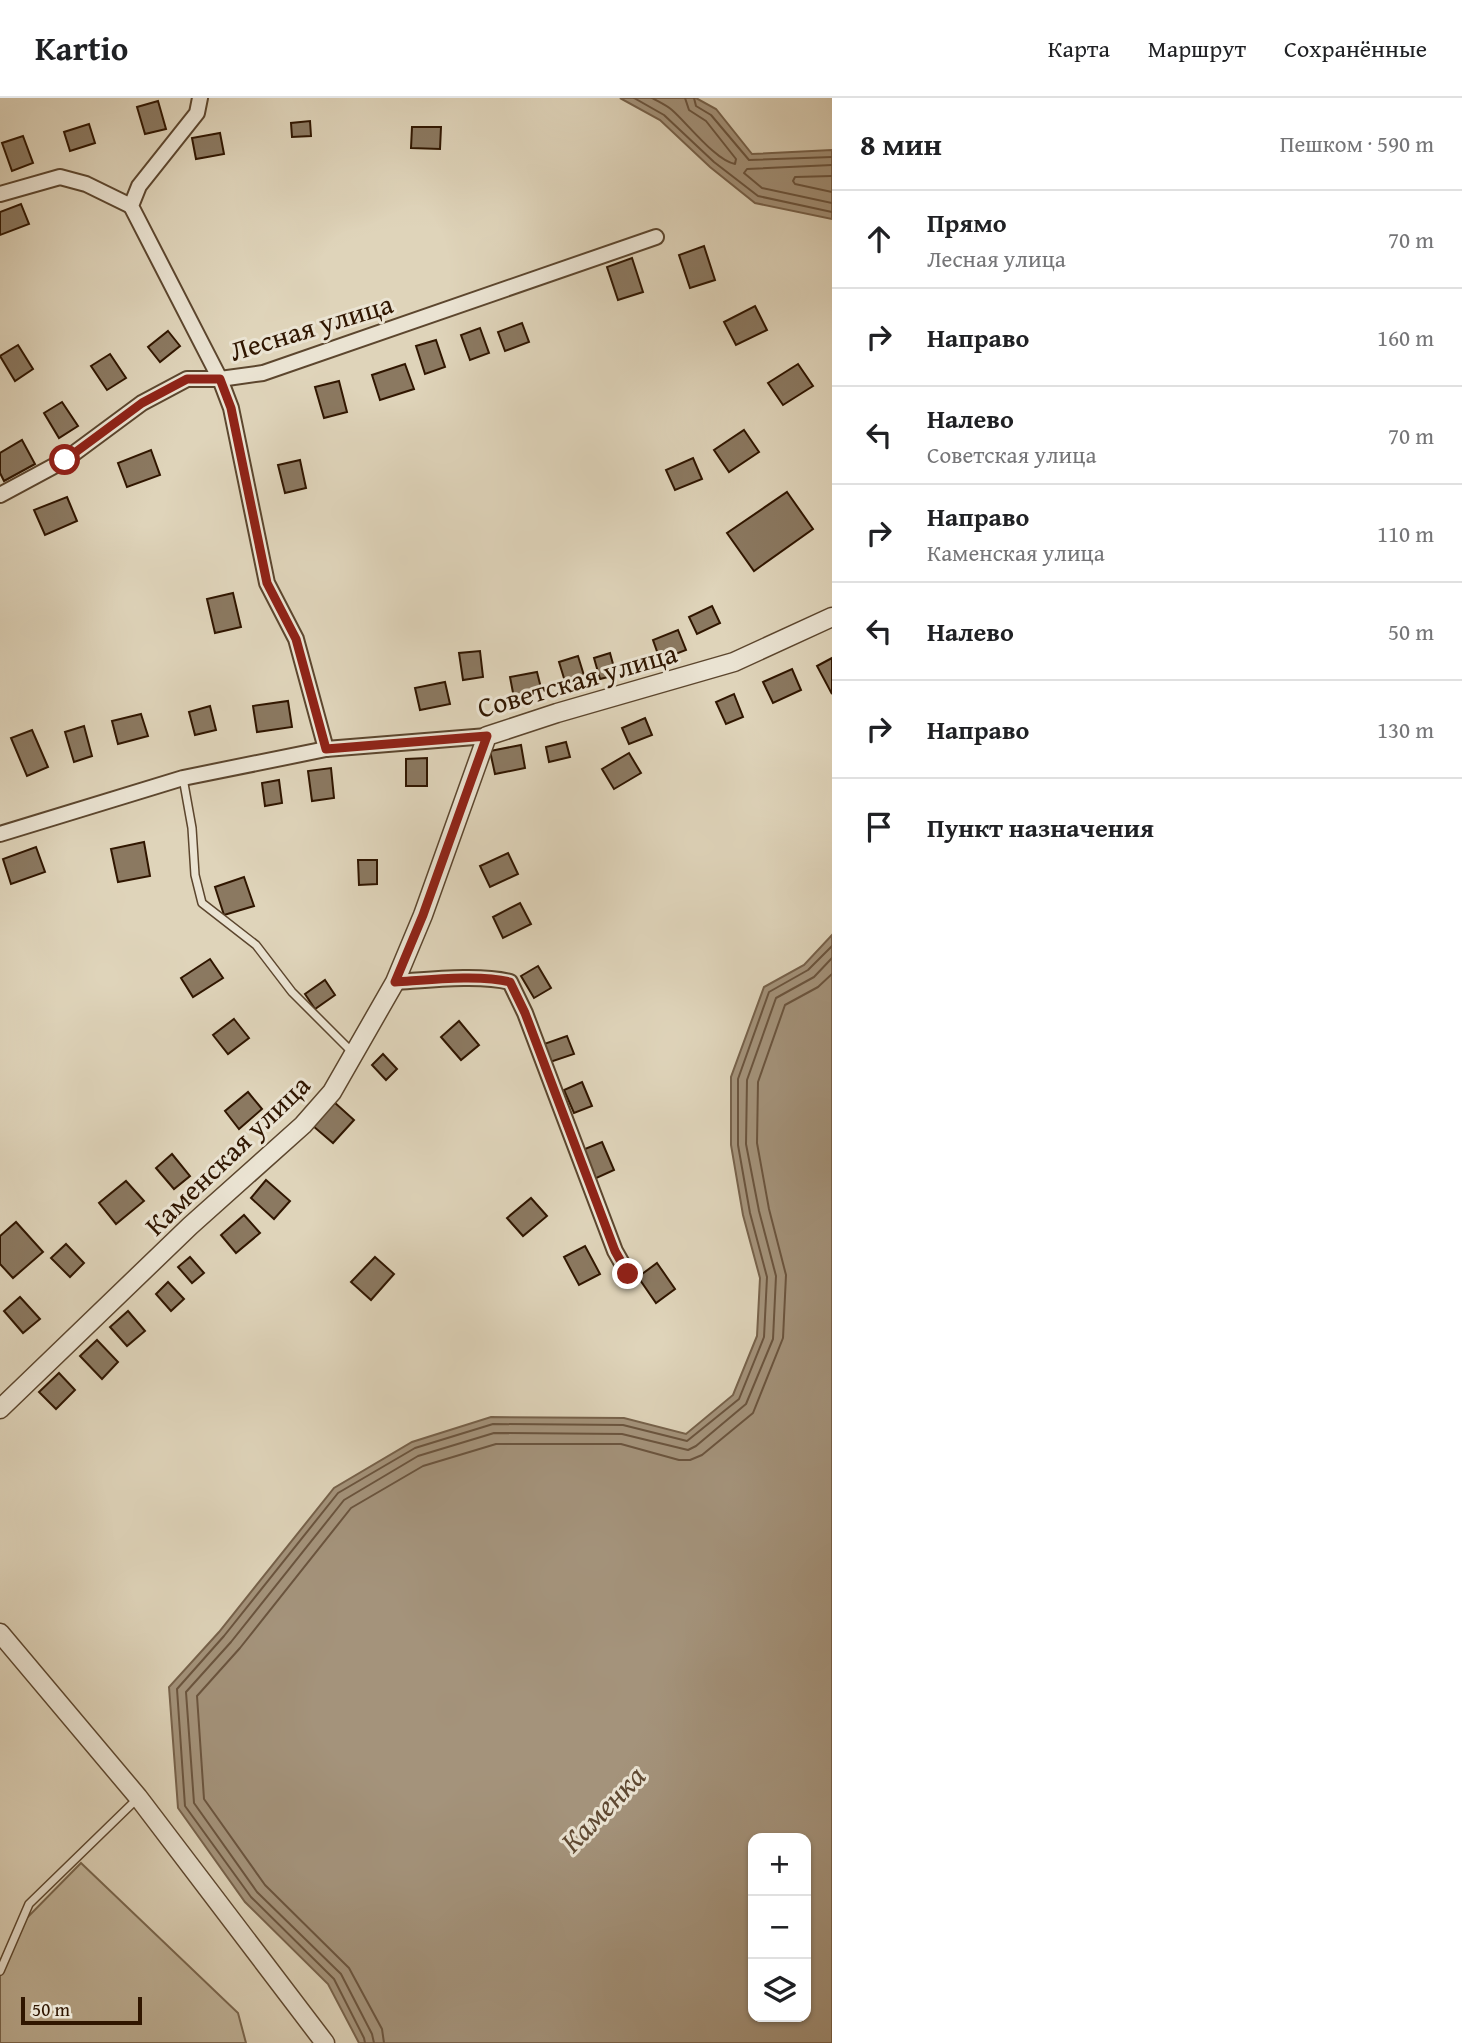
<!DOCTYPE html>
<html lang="ru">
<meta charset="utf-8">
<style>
:root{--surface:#fff;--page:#f6f6f6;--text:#202124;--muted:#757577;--line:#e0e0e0}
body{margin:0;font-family:"Gentium Book Plus",serif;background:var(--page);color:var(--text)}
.controls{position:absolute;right:21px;bottom:21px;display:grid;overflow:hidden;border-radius:14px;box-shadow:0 2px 5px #0004}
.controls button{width:63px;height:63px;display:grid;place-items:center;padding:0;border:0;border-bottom:2px solid var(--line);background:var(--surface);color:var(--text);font:35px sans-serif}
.scale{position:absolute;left:21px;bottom:18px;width:121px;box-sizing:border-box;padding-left:7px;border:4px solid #301600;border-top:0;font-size:19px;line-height:24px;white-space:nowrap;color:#301600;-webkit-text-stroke:5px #eae3d2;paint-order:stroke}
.stop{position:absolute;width:21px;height:21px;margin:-16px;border:5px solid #8f2418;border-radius:50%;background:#fff}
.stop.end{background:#8f2418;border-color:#fff;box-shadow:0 2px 7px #0008}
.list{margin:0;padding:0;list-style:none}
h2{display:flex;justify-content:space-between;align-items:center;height:91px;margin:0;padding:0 28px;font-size:30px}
h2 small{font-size:23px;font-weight:400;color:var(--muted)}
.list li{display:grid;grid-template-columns:46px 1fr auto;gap:21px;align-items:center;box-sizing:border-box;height:98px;padding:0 28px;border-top:2px solid var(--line)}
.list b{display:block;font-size:26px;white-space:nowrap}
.list p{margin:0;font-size:23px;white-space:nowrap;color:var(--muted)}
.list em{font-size:23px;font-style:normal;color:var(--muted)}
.icon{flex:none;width:38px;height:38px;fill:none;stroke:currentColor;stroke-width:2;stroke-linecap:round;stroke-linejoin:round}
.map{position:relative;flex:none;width:832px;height:1945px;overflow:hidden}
header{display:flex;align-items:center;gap:42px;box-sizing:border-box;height:98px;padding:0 35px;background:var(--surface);border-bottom:2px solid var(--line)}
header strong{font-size:33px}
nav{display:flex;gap:38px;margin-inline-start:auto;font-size:24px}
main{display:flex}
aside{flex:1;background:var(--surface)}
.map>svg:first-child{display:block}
.green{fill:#c1b49a;stroke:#78654d;stroke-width:2}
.water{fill:#a4937b;stroke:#76614a;stroke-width:2;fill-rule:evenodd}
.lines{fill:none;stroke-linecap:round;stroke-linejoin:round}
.shore{stroke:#6a543e;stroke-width:2}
.building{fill:#8b7961;stroke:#301600;stroke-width:2}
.service-casing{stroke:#5c462e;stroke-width:10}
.minor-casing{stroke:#5c462e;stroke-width:18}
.tertiary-casing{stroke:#5c462e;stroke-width:21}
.service{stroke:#eae3d2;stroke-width:7}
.minor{stroke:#eae3d2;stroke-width:14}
.tertiary{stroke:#eae3d2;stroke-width:18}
.route{stroke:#8f2418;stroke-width:9}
.labels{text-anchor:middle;stroke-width:6;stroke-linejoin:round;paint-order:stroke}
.street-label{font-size:28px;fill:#301600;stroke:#eae3d2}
.water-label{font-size:30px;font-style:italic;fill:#5e4831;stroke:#eae3d2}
</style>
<header>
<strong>Kartio</strong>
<nav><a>Карта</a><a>Маршрут</a><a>Сохранённые</a></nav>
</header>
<main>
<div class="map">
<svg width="832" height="1945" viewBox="0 0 832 1945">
<rect width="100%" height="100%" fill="#dfd4ba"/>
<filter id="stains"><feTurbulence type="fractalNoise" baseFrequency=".00286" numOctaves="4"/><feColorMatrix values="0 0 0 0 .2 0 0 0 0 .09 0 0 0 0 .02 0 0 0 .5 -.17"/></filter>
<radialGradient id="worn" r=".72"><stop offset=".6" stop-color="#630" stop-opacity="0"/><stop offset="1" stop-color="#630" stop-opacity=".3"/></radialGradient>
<path class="green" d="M81 1765 238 1915 246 1945H0V1864L14 1833Z"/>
<g class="water">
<path d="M620 0H696L716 11 752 56 832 52V121L755 105 710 69 660 22Z"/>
<path d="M832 837V1945H359L328 1886 245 1804 178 1710 169 1589 219 1534 334 1390 412 1344 491 1319 624 1320 686 1336 733 1297 757 1238 760 1180 743 1117 731 1047V979L764 889 804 867ZM806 1740V1919H753V1740Z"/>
</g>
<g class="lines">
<g class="shore">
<path d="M634 0 664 17 714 64 758 98 832 114"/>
<path d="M652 0C659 4 666 7 672 12 687 25 716 63 735 66L736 61 706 23 689 12 685 0"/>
<path d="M694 0 696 8 711 17 749 62 832 59"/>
<path d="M832 67 747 71 744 75 762 90 832 105"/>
<path d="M832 78 795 79 793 83 795 86 832 94"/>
<path d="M365 1945 364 1940 334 1881 251 1799 185 1708 177 1591 224 1538 338 1395 415 1350 493 1326 623 1327 687 1343 739 1301 764 1239 767 1179 750 1115 738 1047V981L769 894 808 872 832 848"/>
<path d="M374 1945 372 1936 341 1876 257 1794 194 1705 186 1594 231 1544 344 1402 418 1358 494 1335 622 1336 688 1352 696 1348 746 1306 773 1241 776 1178 759 1113 746 1046 747 982 776 900 814 879 832 860"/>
<path d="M384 1945 382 1931 349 1870 265 1787 204 1701 197 1598 240 1550 351 1410 423 1368 496 1346H621L679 1362H690L702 1357 753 1315 783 1240 786 1177 769 1111 757 1045 758 984 785 907 818 889 832 876"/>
</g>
</g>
<g class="building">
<path d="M158 3 166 31 145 36 137 9Z"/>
<path d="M310 23 311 38 292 39 291 25Z"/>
<path d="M89 26 95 45 70 53 64 34Z"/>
<path d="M412 29H441L440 51 411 50Z"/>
<path d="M220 35 224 56 196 61 192 40Z"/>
<path d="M23 38 33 65 12 73 2 45Z"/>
<path d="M21 106 29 126 0 137V114Z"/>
<path d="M704 148 715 182 690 190 679 157Z"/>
<path d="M632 160 643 194 618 202 607 169Z"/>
<path d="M755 208 767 232 736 247 724 224Z"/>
<path d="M522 225 529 244 505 253 498 234Z"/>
<path d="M480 230 489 255 470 262 461 237Z"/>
<path d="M168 233 180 248 160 264 148 249Z"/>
<path d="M436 242 445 269 425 276 416 248Z"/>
<path d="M18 247 33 271 15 283 0 258Z"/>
<path d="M110 256 126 280 107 292 91 268Z"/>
<path d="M405 266 414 291 380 302 372 277Z"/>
<path d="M798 266 813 288 783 307 768 285Z"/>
<path d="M339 283 347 314 324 320 315 289Z"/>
<path d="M62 304 78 328 59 340 44 315Z"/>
<path d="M744 332 759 354 729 374 714 352Z"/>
<path d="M22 342 35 366 4 383 0 375V355Z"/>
<path d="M151 352 160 377 127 389 118 365Z"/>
<path d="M693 360 702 381 675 392 666 372Z"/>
<path d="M300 362 306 390 285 395 278 367Z"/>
<path d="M787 394 813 431 754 473 727 435Z"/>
<path d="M67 399 77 423 45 437 34 412Z"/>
<path d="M233 495 241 529 215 535 207 501Z"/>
<path d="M712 508 720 525 697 536 689 519Z"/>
<path d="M678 532 686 552 660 562 653 542Z"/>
<path d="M480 553 483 579 463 582 459 555Z"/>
<path d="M610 555 616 577 600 581 594 560Z"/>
<path d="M578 558 586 584 567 590 559 564Z"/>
<path d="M832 560V596L817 568Z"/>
<path d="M792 571 801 592 773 605 763 584Z"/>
<path d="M537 574 542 594 514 600 510 579Z"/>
<path d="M445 584 450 606 420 612 415 590Z"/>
<path d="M734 596 743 619 726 626 716 604Z"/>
<path d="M288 603 292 629 257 634 253 608Z"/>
<path d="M210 608 216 632 195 637 189 614Z"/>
<path d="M141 616 148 638 118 646 112 623Z"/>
<path d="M645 620 652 637 629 646 622 630Z"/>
<path d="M84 628 92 658 74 664 65 634Z"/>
<path d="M32 632 48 669 27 678 11 640Z"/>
<path d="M566 644 570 659 549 664 546 649Z"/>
<path d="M521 647 525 670 495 676 490 653Z"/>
<path d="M629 655 641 675 614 691 602 671Z"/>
<path d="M427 660V688H406V661Z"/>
<path d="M331 670 334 700 312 703 308 673Z"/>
<path d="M279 682 282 705 265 708 262 685Z"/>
<path d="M144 744 150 778 118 784 111 751Z"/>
<path d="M36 749 45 774 11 786 3 761Z"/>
<path d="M508 755 518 776 490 789 480 768Z"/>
<path d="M358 762H377V786L359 787Z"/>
<path d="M244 779 254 808 224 817 215 789Z"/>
<path d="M520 805 531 826 503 840 493 819Z"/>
<path d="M210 861 223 880 193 899 181 880Z"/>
<path d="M538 868 551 890 534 900 521 878Z"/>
<path d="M325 882 335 897 315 911 305 896Z"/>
<path d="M234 921 249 940 228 956 213 937Z"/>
<path d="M459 923 479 947 461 962 441 939Z"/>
<path d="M567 938 574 956 550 964 544 946Z"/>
<path d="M383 956 397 971 386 982 372 967Z"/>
<path d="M582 984 592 1008 574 1015 564 992Z"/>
<path d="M248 994 262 1011 239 1031 225 1013Z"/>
<path d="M334 1004 354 1022 333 1045 313 1028Z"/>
<path d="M602 1044 614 1072 592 1082 580 1053Z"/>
<path d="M172 1056 190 1078 174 1091 156 1070Z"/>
<path d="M266 1082 290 1103 274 1121 251 1100Z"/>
<path d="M126 1083 144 1103 116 1126 99 1105Z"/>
<path d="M531 1100 547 1118 523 1138 507 1120Z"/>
<path d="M244 1117 260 1135 236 1155 221 1137Z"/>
<path d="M16 1124 43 1154 13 1180 0 1166V1138Z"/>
<path d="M66 1146 84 1165 70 1179 51 1160Z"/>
<path d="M585 1148 600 1176 579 1187 564 1159Z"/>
<path d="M190 1159 204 1175 192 1185 178 1169Z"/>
<path d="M375 1159 394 1176 371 1202 351 1184Z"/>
<path d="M657 1165 675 1191 656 1205 638 1179Z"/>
<path d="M168 1184 184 1201 171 1213 156 1196Z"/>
<path d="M20 1199 40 1221 23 1235 4 1213Z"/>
<path d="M128 1213 145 1233 127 1248 110 1229Z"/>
<path d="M97 1242 118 1264 102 1281 80 1258Z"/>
<path d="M59 1275 75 1292 56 1311 39 1294Z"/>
</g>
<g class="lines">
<defs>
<g id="service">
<path d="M183 680 192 730 195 777 202 805 256 847 292 894 352 954"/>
<path d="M0 1873 29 1806 138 1700"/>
</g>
<g id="minor">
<path d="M200 0 197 15 139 88 131 108 220 281 231 310 267 485 296 541 326 651"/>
<path d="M0 96 60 79 86 86 131 108"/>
<path d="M0 397 65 362 142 305 187 281H220L263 275 656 139"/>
<path d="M0 736 183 680 326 651 487 638"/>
<path d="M395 884C427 882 480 876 510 884L525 915 615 1153 628 1176"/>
</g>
<g id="tertiary">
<path d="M0 1311 190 1128 303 1027 332 994 395 884 423 817 487 638 557 615 734 564 832 519"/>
<path d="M0 1535 138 1699 325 1945"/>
</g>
</defs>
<use href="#service" class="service-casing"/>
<use href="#minor" class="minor-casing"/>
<use href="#tertiary" class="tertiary-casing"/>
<use href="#service" class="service"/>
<use href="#minor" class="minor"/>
<use href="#tertiary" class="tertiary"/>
</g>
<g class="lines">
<path class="route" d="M65 362 142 305 187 281H220L231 310 267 485 296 541 326 651 487 638 423 817 395 884C427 882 480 876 510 884L525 915 615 1153 628 1176"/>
</g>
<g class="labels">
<g class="street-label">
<text transform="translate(311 229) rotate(-17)" y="10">Лесная улица</text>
<text transform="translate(577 582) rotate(-16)" y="10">Советская улица</text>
<text transform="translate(227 1057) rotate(-44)" y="10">Каменская улица</text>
</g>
<g class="water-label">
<text transform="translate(603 1711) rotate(-46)" y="10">Каменка</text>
</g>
</g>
<rect width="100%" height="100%" filter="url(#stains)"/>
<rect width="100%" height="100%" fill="url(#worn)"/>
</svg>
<div class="controls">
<button>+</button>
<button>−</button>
<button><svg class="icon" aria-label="layers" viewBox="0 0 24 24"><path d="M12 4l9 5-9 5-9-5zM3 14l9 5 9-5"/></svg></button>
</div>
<div class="scale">50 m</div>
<div class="stop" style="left:65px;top:362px"></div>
<div class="stop end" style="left:628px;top:1176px"></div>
</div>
<aside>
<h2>8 мин<small>Пешком · 590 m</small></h2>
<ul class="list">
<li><svg class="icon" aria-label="ahead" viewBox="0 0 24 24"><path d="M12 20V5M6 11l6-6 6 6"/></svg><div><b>Прямо</b><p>Лесная улица</p></div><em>70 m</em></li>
<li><svg class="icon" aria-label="right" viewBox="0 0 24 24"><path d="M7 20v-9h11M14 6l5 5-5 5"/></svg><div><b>Направо</b></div><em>160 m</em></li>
<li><svg class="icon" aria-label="left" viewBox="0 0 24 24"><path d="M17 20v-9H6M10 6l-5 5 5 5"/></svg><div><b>Налево</b><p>Советская улица</p></div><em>70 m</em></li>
<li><svg class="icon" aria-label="right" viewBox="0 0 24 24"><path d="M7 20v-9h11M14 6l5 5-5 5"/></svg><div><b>Направо</b><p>Каменская улица</p></div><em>110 m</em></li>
<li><svg class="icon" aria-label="left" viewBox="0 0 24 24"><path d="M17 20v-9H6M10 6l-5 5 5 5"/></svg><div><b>Налево</b></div><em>50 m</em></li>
<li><svg class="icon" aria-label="right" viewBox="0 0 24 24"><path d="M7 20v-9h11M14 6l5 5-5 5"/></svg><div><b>Направо</b></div><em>130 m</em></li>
<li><svg class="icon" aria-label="arrive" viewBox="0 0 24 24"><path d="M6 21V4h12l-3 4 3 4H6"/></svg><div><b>Пункт назначения</b></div></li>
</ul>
</aside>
</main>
